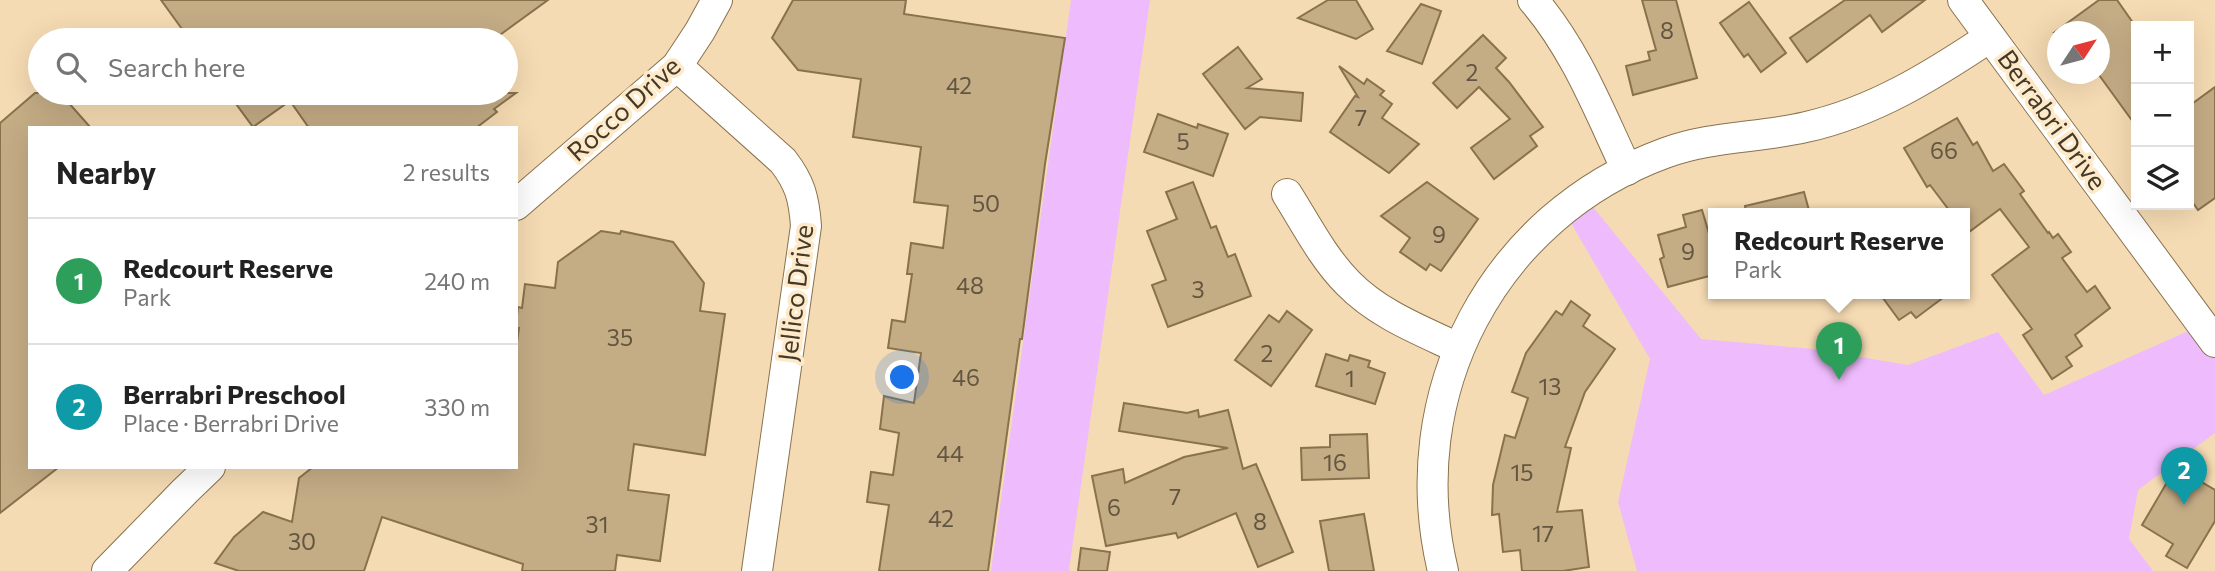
<!DOCTYPE html>
<meta charset="utf-8">
<style>
:root{--surface:#fff;--page:#f6f6f6;--text:#222;--muted:#767676;--line:#e0e0e0;--accent:#1d65d0}
body{margin:0;font-family:Commissioner,sans-serif;background:var(--page);color:var(--text)}
.controls{position:absolute;right:21px;top:21px;display:grid;overflow:hidden;border-radius:0px;box-shadow:0 7px 28px #0002}
.controls button{width:63px;height:63px;display:grid;place-items:center;padding:0;border:0;border-bottom:2px solid var(--line);background:var(--surface);color:var(--text);font:35px sans-serif}
.compass{position:absolute;left:2047px;top:21px;width:63px;height:63px;border-radius:50%;background:var(--surface);box-shadow:0 7px 28px #0002;rotate:54deg}
.you{position:absolute;left:903px;top:378px;width:24px;height:24px;margin:-18px;border:5px solid #fff;border-radius:50%;background:#1a73e8;box-shadow:0 0 0 10px #1a73e833}
.badge{display:grid;place-items:center;width:46px;height:46px;border-radius:50%;background:var(--accent);color:#fff;font-size:23px;font-weight:700}
.pin{position:absolute;translate:-50% -58px;filter:drop-shadow(0 2px 4px #0008)}
.pin::after{content:'';position:absolute;top:37px;width:24px;height:21px;background:inherit;clip-path:polygon(0 0,100% 0,50% 100%)}
.popup{position:absolute;left:1708px;top:208px;width:262px;height:91px;box-sizing:border-box;display:grid;place-content:center;border-radius:0px;background:var(--surface);filter:drop-shadow(0 2px 5px #0005);font-size:23px;white-space:nowrap;color:var(--muted)}
.popup b{font-size:26px;color:var(--text)}
.popup::after{content:'';position:absolute;left:50%;top:100%;margin-left:-14px;border:14px solid transparent;border-top-color:var(--surface)}
.list{margin:0;padding:0;list-style:none}
h2{display:flex;justify-content:space-between;align-items:center;height:91px;margin:0;padding:0 28px;font-size:30px}
h2 small{font-size:23px;font-weight:400;color:var(--muted)}
.list li{display:grid;grid-template-columns:46px 1fr auto;gap:21px;align-items:center;box-sizing:border-box;height:126px;padding:0 28px;border-top:2px solid var(--line)}
.list b{display:block;font-size:26px;white-space:nowrap}
.list p{margin:0;font-size:23px;white-space:nowrap;color:var(--muted)}
.list em{font-size:23px;font-style:normal;color:var(--muted)}
.icon{flex:none;width:38px;height:38px;fill:none;stroke:currentColor;stroke-width:2;stroke-linecap:round;stroke-linejoin:round}
.map{position:relative;flex:none;width:2215px;height:571px;overflow:hidden}
.search{position:absolute;background:var(--surface);box-shadow:0 7px 28px #0002;left:28px;top:28px;width:490px;height:77px;display:flex;align-items:center;gap:18px;box-sizing:border-box;padding:0 24px;border-radius:38px;color:var(--muted);font-size:26px}
.panel{position:absolute;background:var(--surface);box-shadow:0 7px 28px #0002;left:28px;top:126px;width:490px;height:343px;border-radius:0px}
.map>svg:first-child{display:block}
.green{fill:#eebbfc}
.building{fill:#c4ac85;stroke:#88724d;stroke-width:2}
.lines{fill:none;stroke-linecap:round;stroke-linejoin:round}
.street-casing{stroke:#89724d;stroke-width:32}
.street{stroke:#fff;stroke-width:30}
.labels{text-anchor:middle;stroke-width:7;stroke-linejoin:round;paint-order:stroke}
.number-label{font-size:23px;fill:#635640}
.street-label{font-size:26px;fill:#433929;stroke:#fee9c9}
</style>
<div class="map">
<svg width="2215" height="571" viewBox="0 0 2215 571">
<rect width="100%" height="100%" fill="#f5dbb3"/>
<g class="green">
<path d="M1071 0H1150L1069 570 1070 571H991Z"/>
<path d="M1584 196 1701 339 1813 349 1908 365 1998 332 2044 395 2202 325 2215 342V433L2138 490 2129 539 2153 571H1637L1618 502 1650 359 1564 211Z"/>
</g>
<g class="building">
<path d="M161 0H548L493 40H190Z"/>
<path d="M793 0H906L904 14 1065 38 1045 164 1022 339H1020L988 571H879L889 505 867 502 871 472 893 475 899 433 880 429 884 396 914 403 921 353 888 348 892 320 905 322 912 274H907L911 243 943 248 948 206 914 202 921 147 853 137 861 79 798 70 772 38Z"/>
<path d="M1328 0H1356L1373 29 1356 39 1298 18Z"/>
<path d="M1642 0H1676L1697 78 1633 95 1626 66 1650 60 1648 52 1656 50Z"/>
<path d="M1845 0H1925L1882 32 1870 15 1807 62 1790 38Z"/>
<path d="M2099 0H2117L2136 27V126L2099 75V32H2055Z"/>
<path d="M1749 2 1786 53 1761 72 1748 54 1744 57 1720 23Z"/>
<path d="M1421 4 1441 11 1422 64 1387 51Z"/>
<path d="M1483 35 1506 58 1496 68 1509 82 1543 127 1530 136 1537 146 1494 179 1471 148 1510 119 1479 87 1457 108 1433 83Z"/>
<path d="M1238 47 1262 79 1247 88 1303 93 1301 121 1260 117 1245 129 1203 74Z"/>
<path d="M1339 66 1364 84 1367 79 1384 91 1380 95 1392 104 1382 118 1419 144 1389 173 1330 132 1355 96 1358 97Z"/>
<path d="M2215 87V198L2198 210 2189 197V106Z"/>
<path d="M35 93H60L91 128H30V467H59L0 513V123Z"/>
<path d="M228 93H516L494 109 497 112 476 128H309L290 101 253 127Z"/>
<path d="M1158 114 1197 128 1198 124 1228 134 1213 176 1144 152Z"/>
<path d="M1957 118 1973 145 1977 142 1993 171 2004 164 2024 191 2020 194 2048 233 2049 232 2053 238 2058 234 2071 252 2062 258 2087 292 2095 286 2110 308 2075 335 2082 346 2066 357 2072 366 2052 379 2023 335 2032 329 1992 275 2029 247 2000 209 1965 235V214H1952L1930 185 1927 187 1904 148Z"/>
<path d="M1193 182 1211 228 1216 226 1228 257 1235 254 1251 296 1168 327 1152 285 1166 280 1147 231 1177 219 1166 192Z"/>
<path d="M1427 182 1478 219 1441 271 1430 264 1426 270 1400 252 1410 238 1381 216Z"/>
<path d="M1804 192 1810 214H1746L1745 206Z"/>
<path d="M1702 210 1713 247V275L1668 287 1660 259 1664 257 1658 235 1686 227 1683 215Z"/>
<path d="M601 231 620 234 621 231 673 242 704 283 700 311 725 314 705 455 634 444 628 490 669 495 660 561 617 555 615 571H522L523 564 382 517 364 571H239L215 563 234 537 263 512 292 522 299 478 313 467H516V349L519 328 516 327V325L518 307 522 308 525 284 555 288 558 262Z"/>
<path d="M1880 294H1948L1916 318 1911 312 1899 320Z"/>
<path d="M1571 301 1590 315 1583 326 1615 349 1585 392 1565 447 1571 448 1557 512 1582 510 1589 567 1563 571H1522L1520 550 1503 552 1499 514 1492 515 1493 485 1505 435 1515 438 1528 398 1512 392 1526 353 1556 311 1562 315Z"/>
<path d="M1287 311 1312 330 1271 386 1235 360 1269 315 1279 322Z"/>
<path d="M1326 354 1348 361 1350 355 1370 361 1368 367 1385 373 1375 404 1316 386Z"/>
<path d="M1124 403 1187 413 1198 410 1199 417 1228 410 1243 469 1256 464 1293 552 1258 567 1236 513 1178 538 1176 533 1106 546 1092 476 1123 469 1125 483 1184 457 1228 448 1119 431Z"/>
<path d="M1367 434 1369 478 1302 480 1301 448 1330 447V435Z"/>
<path d="M2176 467 2215 490V521L2187 568 2166 556 2173 544 2142 525Z"/>
<path d="M1364 514 1374 571H1329L1320 521Z"/>
<path d="M1081 548 1110 552 1107 571H1078Z"/>
</g>
<g class="lines">
<defs>
<g id="street">
<path d="M1533 0C1576 50 1599 111 1627 170"/>
<path d="M1963 0 2215 342"/>
<path d="M677 66 783 161C800 183 804 198 806 226L757 571"/>
<path d="M1287 194C1306 224 1323 258 1348 283 1378 314 1420 330 1458 348"/>
<path d="M516 205 677 66 700 31 717 0"/>
<path d="M107 571 185 491 210 467"/>
<path d="M1443 571C1400 393 1493 216 1665 153 1711 136 1759 138 1806 127 1874 112 1933 75 1990 37"/>
</g>
</defs>
<use href="#street" class="street-casing"/>
<use href="#street" class="street"/>
</g>
<g class="labels">
<g class="number-label">
<text x="1667" y="39">8</text>
<text x="1472" y="81">2</text>
<text x="959" y="94">42</text>
<text x="1361" y="126">7</text>
<text x="1183" y="150">5</text>
<text x="1944" y="159">66</text>
<text x="986" y="212">50</text>
<text x="1439" y="243">9</text>
<text x="1688" y="260">9</text>
<text x="970" y="294">48</text>
<text x="1198" y="298">3</text>
<text x="620" y="346">35</text>
<text x="1267" y="362">2</text>
<text x="966" y="386">46</text>
<text x="1350" y="387">1</text>
<text x="1550" y="395">13</text>
<text x="950" y="462">44</text>
<text x="1335" y="471">16</text>
<text x="1522" y="481">15</text>
<text x="1175" y="505">7</text>
<text x="1114" y="516">6</text>
<text x="941" y="527">42</text>
<text x="1260" y="530">8</text>
<text x="597" y="533">31</text>
<text x="1543" y="542">17</text>
<text x="302" y="550">30</text>
</g>
<g class="street-label">
<text transform="translate(624 109) rotate(-42)" y="9">Rocco Drive</text>
<text transform="translate(2052 120) rotate(54)" y="9">Berrabri Drive</text>
<text transform="translate(796 293) rotate(-83)" y="9">Jellico Drive</text>
</g>
</g>
</svg>
<div class="controls">
<button>+</button>
<button>−</button>
<button><svg class="icon" aria-label="layers" viewBox="0 0 24 24"><path d="M12 4l9 5-9 5-9-5zM3 14l9 5 9-5"/></svg></button>
</div>
<svg class="compass" viewBox="-18 -18 36 36"><path d="M0-13l5 13h-10z" fill="#e53935"/><path d="M0 13l5-13h-10z" fill="#767676"/></svg>
<div class="you"></div>
<div class="pin badge" style="left:1839px;top:380px;background:#2e9e5b">1</div>
<div class="popup"><b>Redcourt Reserve</b>Park</div>
<div class="pin badge" style="left:2184px;top:505px;background:#0f9aa8">2</div>
<div class="search"><svg class="icon" aria-label="search" viewBox="0 0 24 24"><circle cx="10" cy="10" r="6"/><path d="M15 15l6 6"/></svg>Search here</div>
<section class="panel">
<h2>Nearby<small>2 results</small></h2>
<ul class="list">
<li><span class="badge" style="background:#2e9e5b">1</span><div><b>Redcourt Reserve</b><p>Park</p></div><em>240 m</em></li>
<li><span class="badge" style="background:#0f9aa8">2</span><div><b>Berrabri Preschool</b><p>Place · Berrabri Drive</p></div><em>330 m</em></li>
</ul>
</section>
</div>
